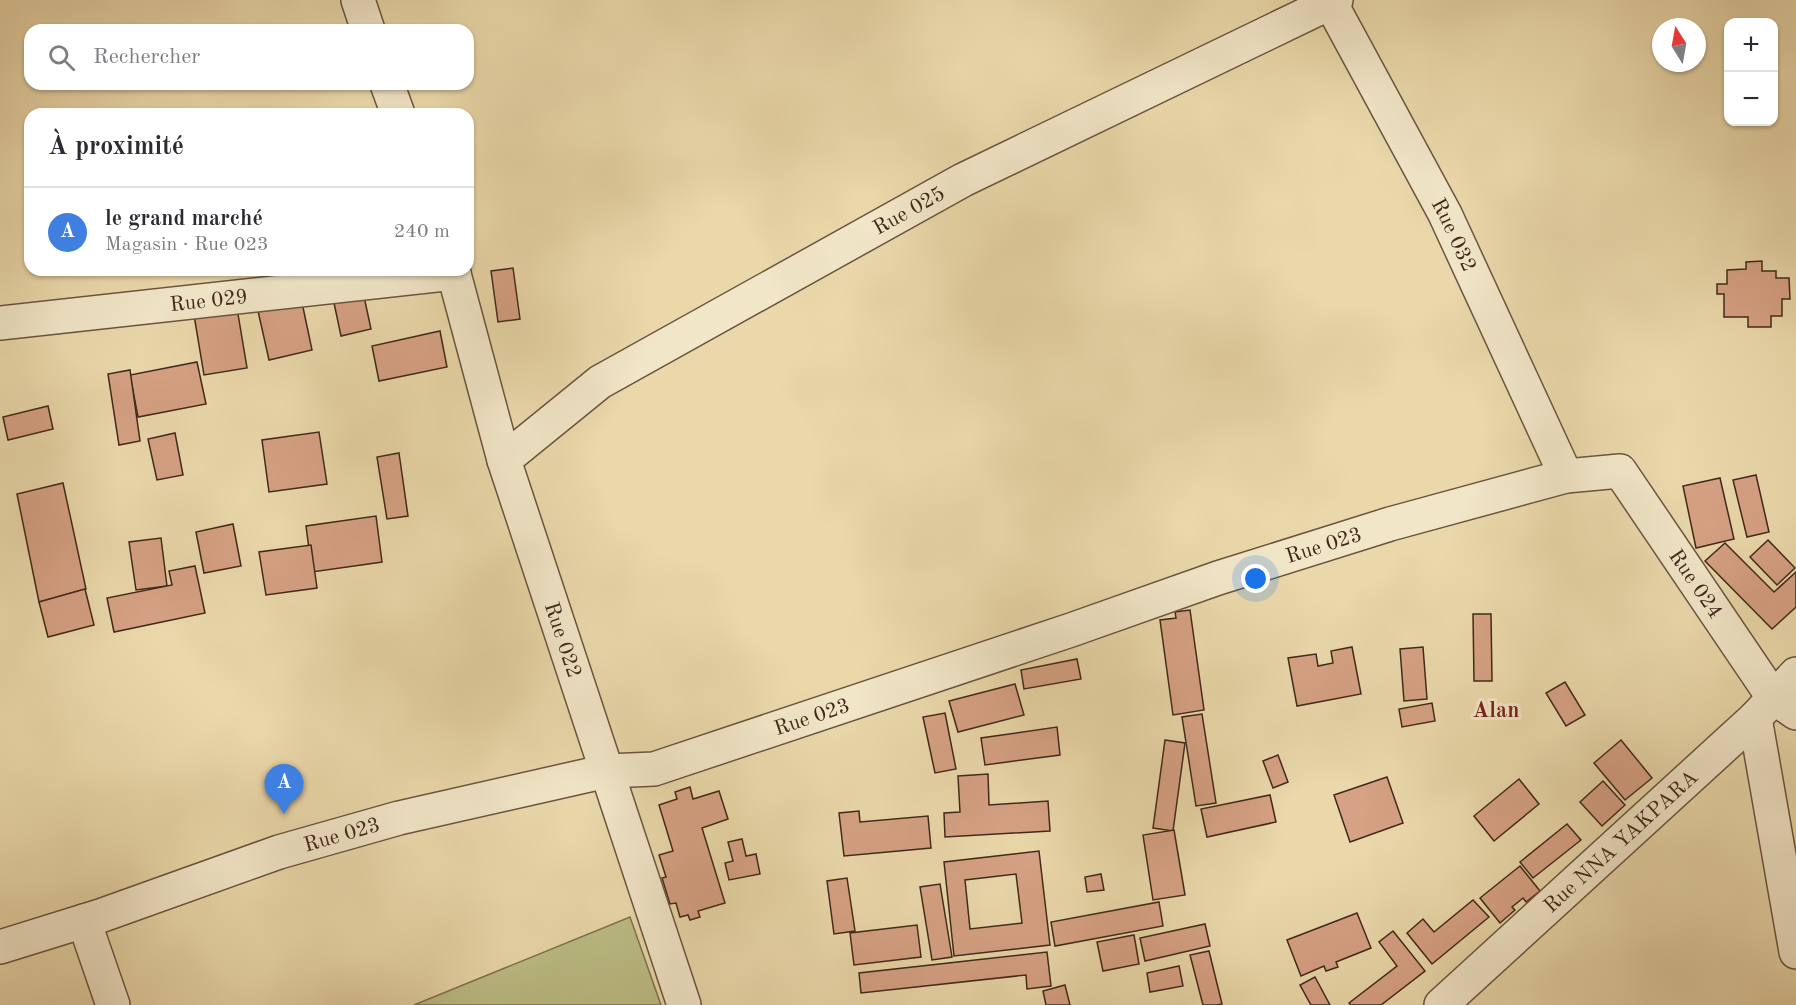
<!DOCTYPE html>
<html lang="fr">
<meta charset="utf-8">
<style>
:root{--surface:#fff;--page:#f7f7f7;--text:#2b2b33;--muted:#7c7c81;--line:#e1e1e2;--accent:#db2777}
body{margin:0;font-family:"Old Standard TT",serif;background:var(--page);color:var(--text)}
.controls{position:absolute;right:18px;top:18px;display:grid;overflow:hidden;border-radius:12px;box-shadow:0 2px 4px #0004}
.controls button{width:54px;height:54px;display:grid;place-items:center;padding:0;border:0;border-bottom:2px solid var(--line);background:var(--surface);color:var(--text);font:30px sans-serif}
.compass{position:absolute;left:1652px;top:18px;width:54px;height:54px;border-radius:50%;background:var(--surface);box-shadow:0 2px 4px #0004;rotate:349deg}
.you{position:absolute;left:1256px;top:579px;width:21px;height:21px;margin:-15px;border:4px solid #fff;border-radius:50%;background:#1a73e8;box-shadow:0 0 0 9px #1a73e833}
.badge{display:grid;place-items:center;width:39px;height:39px;border-radius:50%;background:var(--accent);color:#fff;font-size:20px;font-weight:700}
.pin{position:absolute;translate:-50% -50px;filter:drop-shadow(0 2px 3px #0008)}
.pin::after{content:'';position:absolute;top:32px;width:21px;height:18px;background:inherit;clip-path:polygon(0 0,100% 0,50% 100%)}
.list{margin:0;padding:0;list-style:none}
h2{display:flex;justify-content:space-between;align-items:center;height:78px;margin:0;padding:0 24px;font-size:26px}
h2 small{font-size:20px;font-weight:400;color:var(--muted)}
.list li{display:grid;grid-template-columns:39px 1fr auto;gap:18px;align-items:center;box-sizing:border-box;height:90px;padding:0 24px;border-top:2px solid var(--line)}
.list b{display:block;font-size:22px;white-space:nowrap}
.list p{margin:0;font-size:20px;white-space:nowrap;color:var(--muted)}
.list em{font-size:20px;font-style:normal;color:var(--muted)}
.icon{flex:none;width:33px;height:33px;fill:none;stroke:currentColor;stroke-width:2;stroke-linecap:round;stroke-linejoin:round}
.map{position:relative;flex:none;width:1796px;height:1005px;overflow:hidden}
.search{position:absolute;background:var(--surface);box-shadow:0 2px 4px #0004;left:24px;top:24px;width:450px;height:66px;display:flex;align-items:center;gap:15px;box-sizing:border-box;padding:0 21px;border-radius:18px;color:var(--muted);font-size:22px}
.panel{position:absolute;background:var(--surface);box-shadow:0 2px 4px #0004;left:24px;top:108px;width:450px;height:168px;border-radius:18px}
.map>svg:first-child{display:block}
.green{fill:#bcbd85;stroke:#7e7250;stroke-width:1.5}
.building{fill:#d6a184;stroke:#41281b;stroke-width:1.5;fill-rule:evenodd}
.lines{fill:none;stroke-linecap:round;stroke-linejoin:round}
.minor-casing{stroke:#6b543f;stroke-width:36}
.tertiary-casing{stroke:#6b543f;stroke-width:36}
.minor{stroke:#f1e6c8;stroke-width:33}
.tertiary{stroke:#f1e6c8;stroke-width:33}
.labels{text-anchor:middle;stroke-width:6;stroke-linejoin:round;paint-order:stroke}
.street-label{font-size:21px;fill:#41281b;stroke:#f1e6c8}
.neighbourhood-label{font-size:22px;font-weight:bold;fill:#7a1f14;stroke:#f1e6c8}
</style>
<div class="map">
<svg width="1796" height="1005" viewBox="0 0 1796 1005">
<rect width="100%" height="100%" fill="#ead8aa"/>
<filter id="stains"><feTurbulence type="fractalNoise" baseFrequency=".00333" numOctaves="4"/><feColorMatrix values="0 0 0 0 .2 0 0 0 0 .09 0 0 0 0 .02 0 0 0 .5 -.17"/></filter>
<radialGradient id="worn" r=".72"><stop offset=".6" stop-color="#630" stop-opacity="0"/><stop offset="1" stop-color="#630" stop-opacity=".3"/></radialGradient>
<path class="green" d="M630 917 661 1005H414Z"/>
<g class="building">
<path d="M1762 261V271H1776V278H1789L1790 299H1782V316H1771V327H1748V317H1724V294H1717V284H1727V270L1746 269V262Z"/>
<path d="M513 268 520 319 498 322 491 271Z"/>
<path d="M360 278 371 329 341 336 330 284Z"/>
<path d="M300 293 312 350 269 360 256 302Z"/>
<path d="M237 308 247 368 204 375 194 315Z"/>
<path d="M440 331 447 367 379 381 372 346Z"/>
<path d="M197 362 206 404 138 417 130 375Z"/>
<path d="M130 370 140 441 119 445 108 374Z"/>
<path d="M48 406 53 429 8 440 3 417Z"/>
<path d="M319 432 327 484 269 492 262 440Z"/>
<path d="M175 433 183 475 157 480 148 439Z"/>
<path d="M399 453 408 516 387 519 377 457Z"/>
<path d="M1756 475 1769 532 1747 537 1733 480Z"/>
<path d="M1720 478 1734 539 1696 548 1683 486Z"/>
<path d="M63 483 86 589 39 602 17 494Z"/>
<path d="M376 516 382 562 312 572 306 526Z"/>
<path d="M233 524 241 566 204 573 196 532Z"/>
<path d="M161 538 167 586 136 590 129 542Z"/>
<path d="M1768 540 1795 568 1777 585 1750 557Z"/>
<path d="M1725 543 1774 592 1796 572V607L1772 629 1705 561Z"/>
<path d="M311 545 317 588 266 595 259 552Z"/>
<path d="M195 566 205 613 114 632 107 598 172 585 169 571Z"/>
<path d="M85 589 94 625 48 637 39 602Z"/>
<path d="M1190 610 1204 710 1173 715 1160 620 1176 618 1175 612Z"/>
<path d="M1473 614H1491L1492 681H1474Z"/>
<path d="M1352 647 1361 694 1297 706 1288 658 1316 654 1318 666 1333 663 1331 651Z"/>
<path d="M1423 647 1427 699 1404 701 1400 649Z"/>
<path d="M1077 659 1081 679 1024 689 1021 670Z"/>
<path d="M1565 682 1585 715 1566 726 1546 693Z"/>
<path d="M1015 684 1024 715 958 732 949 701Z"/>
<path d="M1432 703 1435 721 1402 727 1399 709Z"/>
<path d="M945 713 956 769 935 773 923 717Z"/>
<path d="M1202 714 1216 803 1196 806 1182 717Z"/>
<path d="M1057 727 1060 755 985 765 981 738Z"/>
<path d="M1165 740 1185 743 1173 831 1153 828Z"/>
<path d="M1621 740 1652 778 1625 800 1594 763Z"/>
<path d="M1278 755 1288 782 1273 788 1263 761Z"/>
<path d="M988 774 989 805 1048 801 1050 831 945 837 944 813 960 812 958 776Z"/>
<path d="M1387 777 1403 823 1350 842 1334 795Z"/>
<path d="M1519 779 1539 804 1494 841 1474 816Z"/>
<path d="M1603 781 1625 805 1602 826 1580 802Z"/>
<path d="M690 787 693 799 719 791 728 819 702 828 725 903 698 911 700 917 690 920 688 915 680 917 676 903 670 904 662 878 666 877 659 855 673 851 659 805 677 799 675 792Z"/>
<path d="M1270 795 1276 822 1207 837 1201 809Z"/>
<path d="M859 811 860 822 928 816 931 848 844 856 839 813Z"/>
<path d="M1567 824 1581 840 1533 878 1520 862Z"/>
<path d="M1174 830 1185 895 1153 900 1143 835Z"/>
<path d="M742 839 746 856 756 854 760 874 729 880 725 863 733 861 728 842Z"/>
<path d="M1039 851 1050 945 954 956 944 862ZM1016 874 1022 923 970 929 965 880Z"/>
<path d="M1520 866 1540 891 1526 902 1523 898 1512 907 1515 910 1500 923 1480 898Z"/>
<path d="M1101 874 1104 890 1087 892 1085 877Z"/>
<path d="M847 878 855 931 834 934 827 881Z"/>
<path d="M940 884 952 957 932 960 920 887Z"/>
<path d="M1473 900 1489 917 1432 964 1407 933 1423 919 1434 932Z"/>
<path d="M1159 902 1163 926 1055 946 1051 922Z"/>
<path d="M1357 913 1371 948 1336 962 1338 967 1326 971 1324 966 1301 976 1287 940Z"/>
<path d="M1205 924 1210 946 1145 961 1140 938Z"/>
<path d="M917 925 921 957 854 965 850 933Z"/>
<path d="M1393 931 1425 971 1381 1005H1351L1349 1003 1397 966 1379 942Z"/>
<path d="M1134 935 1139 964 1103 971 1097 942Z"/>
<path d="M1209 951 1222 1004 1217 1005H1203L1190 955Z"/>
<path d="M1047 952 1051 986 1027 989 1026 975 861 993 859 973Z"/>
<path d="M1179 966 1183 986 1150 992 1147 973Z"/>
<path d="M1315 977 1330 1005H1311L1300 985Z"/>
<path d="M1065 985 1070 1005H1046L1043 991Z"/>
</g>
<g class="lines">
<defs>
<g id="minor">
<path d="M358 0 368 30"/>
<path id="s1" d="M1329 0 1445 214 1566 476"/>
<path d="M387 84 398 114"/>
<path id="s2" d="M453 270 504 460 684 1005"/>
<path id="s3" d="M0 323 454 273"/>
<path id="s4" d="M504 460 600 382 963 180 1336 0"/>
<path d="M1755 718 1796 952"/>
<path d="M84 921 113 1005"/>
<path id="s5" d="M0 947 100 916 279 852 399 818 607 771 654 769 1071 630 1218 578 1390 524 1566 476 1620 471 1773 697 1796 713"/>
</g>
<g id="tertiary">
<path id="s6" d="M1441 1005 1755 718 1796 674"/>
</g>
</defs>
<use href="#minor" class="minor-casing"/>
<use href="#tertiary" class="tertiary-casing"/>
<use href="#minor" class="minor"/>
<use href="#tertiary" class="tertiary"/>
</g>
<g class="labels">
<g class="street-label">
<text dy="7" stroke="none"><textPath href="#s4" startOffset="477">Rue 025</textPath></text>
<text dy="7" stroke="none"><textPath href="#s1" startOffset="266">Rue 032</textPath></text>
<text dy="7" stroke="none"><textPath href="#s3" startOffset="210">Rue 029</textPath></text>
<text dy="7" stroke="none"><textPath href="#s5" startOffset="1386">Rue 023</textPath></text>
<text dy="7" stroke="none"><textPath href="#s5" startOffset="1828">Rue 024</textPath></text>
<text dy="7" stroke="none"><textPath href="#s2" startOffset="386">Rue 022</textPath></text>
<text dy="7" stroke="none"><textPath href="#s5" startOffset="846">Rue 023</textPath></text>
<text dy="7" stroke="none"><textPath href="#s5" startOffset="360">Rue 023</textPath></text>
<text dy="7" stroke="none"><textPath href="#s6" startOffset="243">Rue NNA YAKPARA</textPath></text>
</g>
<g class="neighbourhood-label">
<text x="1496" y="717">Alan</text>
</g>
</g>
<rect width="100%" height="100%" filter="url(#stains)"/>
<rect width="100%" height="100%" fill="url(#worn)"/>
</svg>
<div class="controls">
<button>+</button>
<button>−</button>
</div>
<svg class="compass" viewBox="-18 -18 36 36"><path d="M0-13l5 13h-10z" fill="#e53935"/><path d="M0 13l5-13h-10z" fill="#7c7c81"/></svg>
<div class="you"></div>
<div class="pin badge" style="left:284px;top:814px;background:#3f7fe0">A</div>
<div class="search"><svg class="icon" aria-label="search" viewBox="0 0 24 24"><circle cx="10" cy="10" r="6"/><path d="M15 15l6 6"/></svg>Rechercher</div>
<section class="panel">
<h2>À proximité<small></small></h2>
<ul class="list">
<li><span class="badge" style="background:#3f7fe0">A</span><div><b>le grand marché</b><p>Magasin · Rue 023</p></div><em>240 m</em></li>
</ul>
</section>
</div>
